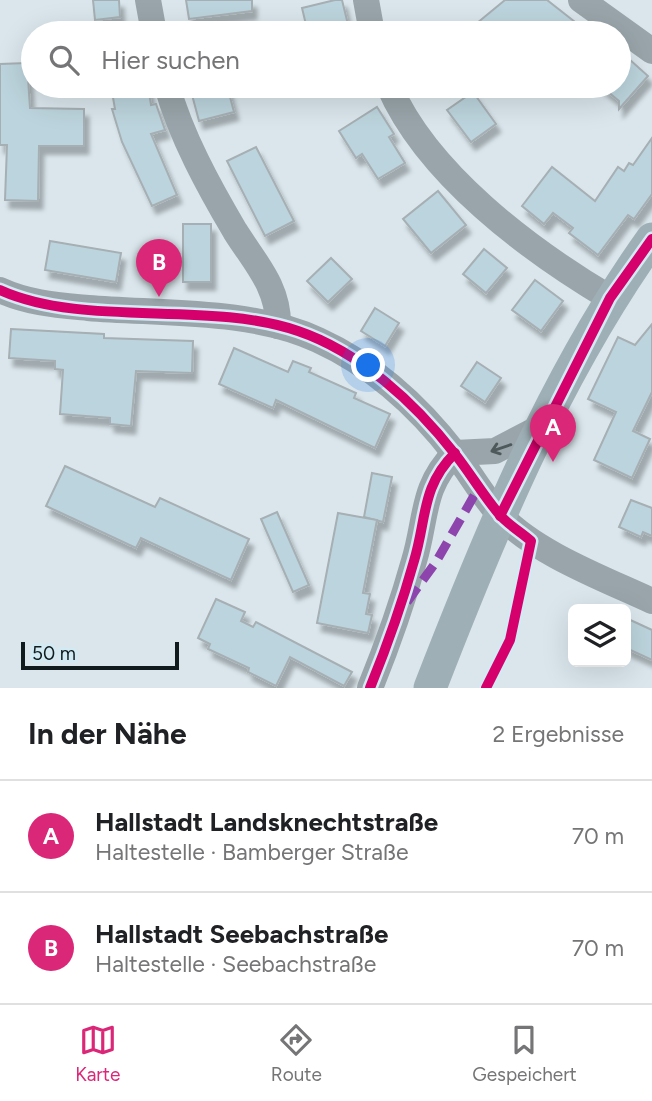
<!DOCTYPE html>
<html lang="de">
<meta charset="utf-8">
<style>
:root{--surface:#fff;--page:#f6f6f6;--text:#202124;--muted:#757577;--line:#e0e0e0;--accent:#db2777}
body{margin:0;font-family:Figtree,sans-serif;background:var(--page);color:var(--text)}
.controls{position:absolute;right:21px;bottom:21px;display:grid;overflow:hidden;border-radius:10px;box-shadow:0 7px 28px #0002}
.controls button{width:63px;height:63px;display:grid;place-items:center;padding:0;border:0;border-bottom:2px solid var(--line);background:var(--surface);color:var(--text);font:35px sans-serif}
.scale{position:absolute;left:21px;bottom:18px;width:158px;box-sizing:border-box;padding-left:7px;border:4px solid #111a1d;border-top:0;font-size:19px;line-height:24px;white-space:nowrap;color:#111a1d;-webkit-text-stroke:5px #d2eaf4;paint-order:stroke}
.you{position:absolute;left:369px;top:366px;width:24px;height:24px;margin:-18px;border:5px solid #fff;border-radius:50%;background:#1a73e8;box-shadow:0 0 0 10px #1a73e833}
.badge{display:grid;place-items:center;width:46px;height:46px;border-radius:50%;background:var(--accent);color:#fff;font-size:23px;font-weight:700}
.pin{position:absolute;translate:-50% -58px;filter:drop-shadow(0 2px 4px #0008)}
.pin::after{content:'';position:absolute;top:37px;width:24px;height:21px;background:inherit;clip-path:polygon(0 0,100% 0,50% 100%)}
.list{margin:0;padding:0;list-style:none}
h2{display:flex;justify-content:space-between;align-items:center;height:91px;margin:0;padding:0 28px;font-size:30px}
h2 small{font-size:23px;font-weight:400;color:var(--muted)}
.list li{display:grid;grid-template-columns:46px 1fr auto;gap:21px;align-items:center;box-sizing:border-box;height:112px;padding:0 28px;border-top:2px solid var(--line)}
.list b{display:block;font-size:26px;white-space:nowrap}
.list p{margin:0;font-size:23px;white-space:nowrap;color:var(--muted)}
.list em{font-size:23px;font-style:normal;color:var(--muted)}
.icon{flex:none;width:38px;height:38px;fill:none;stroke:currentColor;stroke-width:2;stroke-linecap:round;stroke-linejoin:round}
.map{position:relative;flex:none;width:652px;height:688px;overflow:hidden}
.search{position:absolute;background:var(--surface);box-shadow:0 7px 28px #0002;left:21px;right:21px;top:21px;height:77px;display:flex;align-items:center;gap:18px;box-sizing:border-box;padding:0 24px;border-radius:38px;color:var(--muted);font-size:26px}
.sheet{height:315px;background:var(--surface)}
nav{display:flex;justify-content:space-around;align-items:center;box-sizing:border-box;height:98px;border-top:2px solid var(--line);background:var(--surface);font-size:19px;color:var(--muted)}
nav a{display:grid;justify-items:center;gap:4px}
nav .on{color:var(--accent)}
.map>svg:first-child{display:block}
.building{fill:#bcd4dd;stroke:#a6afb3;stroke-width:2;filter:url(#shadow)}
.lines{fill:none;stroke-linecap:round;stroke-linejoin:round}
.minor{stroke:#99a5aa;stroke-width:26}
.major{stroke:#9eafb5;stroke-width:33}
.quiet{stroke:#8e44ad;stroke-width:9;stroke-dasharray:18 9;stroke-linecap:butt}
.cycleway-casing{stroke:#d2eaf4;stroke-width:15}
.cycleway{stroke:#d6006c;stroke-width:10}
.oneway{stroke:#4e595c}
</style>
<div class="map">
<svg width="652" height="688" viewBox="0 0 652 688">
<defs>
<filter id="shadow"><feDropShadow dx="4.5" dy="8" stdDeviation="2" flood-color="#0004"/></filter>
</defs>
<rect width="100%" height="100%" fill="#dae6ec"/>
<g class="building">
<path d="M93 0H119L120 17 95 20Z"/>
<path d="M186 0H252V11L189 19Z"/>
<path d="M335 0H342L350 33H308L302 8Z"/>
<path d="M505 0H547L589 33H465Z"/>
<path d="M619 50 648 76 619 109V101L601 86H619Z"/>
<path d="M27 63 30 108 84 109V146H39L38 201 5 200 7 145H0V64Z"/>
<path d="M111 86H148L151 105 156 104 165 130 151 134 177 195 152 206 122 142 112 109H115Z"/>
<path d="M211 86H227L234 112 199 121 191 91Z"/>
<path d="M473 92 496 124 471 142 447 110Z"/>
<path d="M377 107 394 134 389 137 405 163 378 179 362 154 356 158 339 131Z"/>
<path d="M652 138V194L634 219 628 215 598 255 569 233 573 228 553 213 544 224 522 206 552 167 595 201 618 167 624 171 629 163 633 165Z"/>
<path d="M256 147 294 221 265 236 227 161Z"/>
<path d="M438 191 466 225 431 253 403 219Z"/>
<rect x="183" y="224" width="28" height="58"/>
<path d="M50 241 121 253 116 282 45 270Z"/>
<path d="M484 249 507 268 486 293 463 274Z"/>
<path d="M331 258 352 279 328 302 307 281Z"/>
<path d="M535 280 563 301 541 331 512 310Z"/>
<path d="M375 308 399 323 385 346 361 331Z"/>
<path d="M652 324V392L633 431 650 439 632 478 594 460 616 412 588 399 618 337 635 345Z"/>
<path d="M11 329 104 334V338L193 341 192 373 136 371 131 426 110 424V418L60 414 63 370 55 369V361L9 358Z"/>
<path d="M234 348 288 372 293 361 311 368 309 372 356 393 354 398 390 414 375 448 276 400 273 408 219 384Z"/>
<path d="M477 362 501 378 485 402 461 386Z"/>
<path d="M65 466 155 507 160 498 249 539 231 580 141 538 136 548 46 506Z"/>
<path d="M372 473 392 477 383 522 364 517Z"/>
<path d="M631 500 652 508V536L643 532 641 537 619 527Z"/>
<path d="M277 512 309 585 293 592 261 519Z"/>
<path d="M338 513 377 520 363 593 370 594 366 614 372 615 368 633 317 623Z"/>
<path d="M216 599 245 612 241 621 253 627 256 622 352 672 344 686 290 657 276 686 248 672 249 668 208 649 210 644 198 638Z"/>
<path d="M626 618 652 630V660L626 648Z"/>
</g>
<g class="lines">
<g class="minor">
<path d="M148 0 154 33"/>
<path d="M366 0 372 33"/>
<path d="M581 0 652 51"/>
<path d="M167 86C181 136 209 187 235 231 255 263 279 287 278 326"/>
<path d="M389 86C427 174 529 250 610 298"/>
<path d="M0 290C28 303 57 305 88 308 160 314 252 309 318 340 373 365 420 408 456 455 471 474 483 497 500 515 535 553 605 579 652 601"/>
<path d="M455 453 495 451 543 426"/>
<path d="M370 688C387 646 402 604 414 561 427 518 421 487 455 453"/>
</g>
<path class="major" d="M430 688C490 533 555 375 652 239"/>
<path class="quiet" d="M407 602 436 562 479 487"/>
<defs>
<g id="cycleway">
<path d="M0 290C84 328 208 300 298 331 360 352 415 403 455 454 470 473 483 495 499 514 507 524 521 532 531 541L510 640 486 688"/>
<path d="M500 516 610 298 652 239"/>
<path d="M370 688C387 646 402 604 414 561 427 518 421 487 455 453"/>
</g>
</defs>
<use href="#cycleway" class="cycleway-casing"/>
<use href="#cycleway" class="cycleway"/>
</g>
<defs><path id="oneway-shaft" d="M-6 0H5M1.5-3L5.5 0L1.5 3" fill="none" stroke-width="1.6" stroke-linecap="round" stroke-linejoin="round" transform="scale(1.75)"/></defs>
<use class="oneway" href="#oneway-shaft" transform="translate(501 448) rotate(161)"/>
</svg>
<div class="controls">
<button><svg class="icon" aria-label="layers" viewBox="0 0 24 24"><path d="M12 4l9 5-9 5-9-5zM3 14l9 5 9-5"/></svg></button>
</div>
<div class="scale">50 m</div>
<div class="you"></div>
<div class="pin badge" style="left:553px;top:462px">A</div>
<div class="pin badge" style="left:159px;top:297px">B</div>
<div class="search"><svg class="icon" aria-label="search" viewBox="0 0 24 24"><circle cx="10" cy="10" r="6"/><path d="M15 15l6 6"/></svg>Hier suchen</div>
</div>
<section class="sheet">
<h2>In der Nähe<small>2 Ergebnisse</small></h2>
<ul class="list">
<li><span class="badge">A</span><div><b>Hallstadt Landsknechtstraße</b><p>Haltestelle · Bamberger Straße</p></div><em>70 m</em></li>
<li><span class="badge">B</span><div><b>Hallstadt Seebachstraße</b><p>Haltestelle · Seebachstraße</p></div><em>70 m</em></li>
</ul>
</section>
<nav>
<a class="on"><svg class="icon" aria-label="map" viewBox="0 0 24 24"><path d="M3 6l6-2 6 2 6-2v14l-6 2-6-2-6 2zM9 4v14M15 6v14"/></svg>Karte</a>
<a><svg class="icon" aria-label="directions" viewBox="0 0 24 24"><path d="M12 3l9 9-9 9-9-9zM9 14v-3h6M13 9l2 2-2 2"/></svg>Route</a>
<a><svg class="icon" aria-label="saved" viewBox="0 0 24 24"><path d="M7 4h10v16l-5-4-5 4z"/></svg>Gespeichert</a>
</nav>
